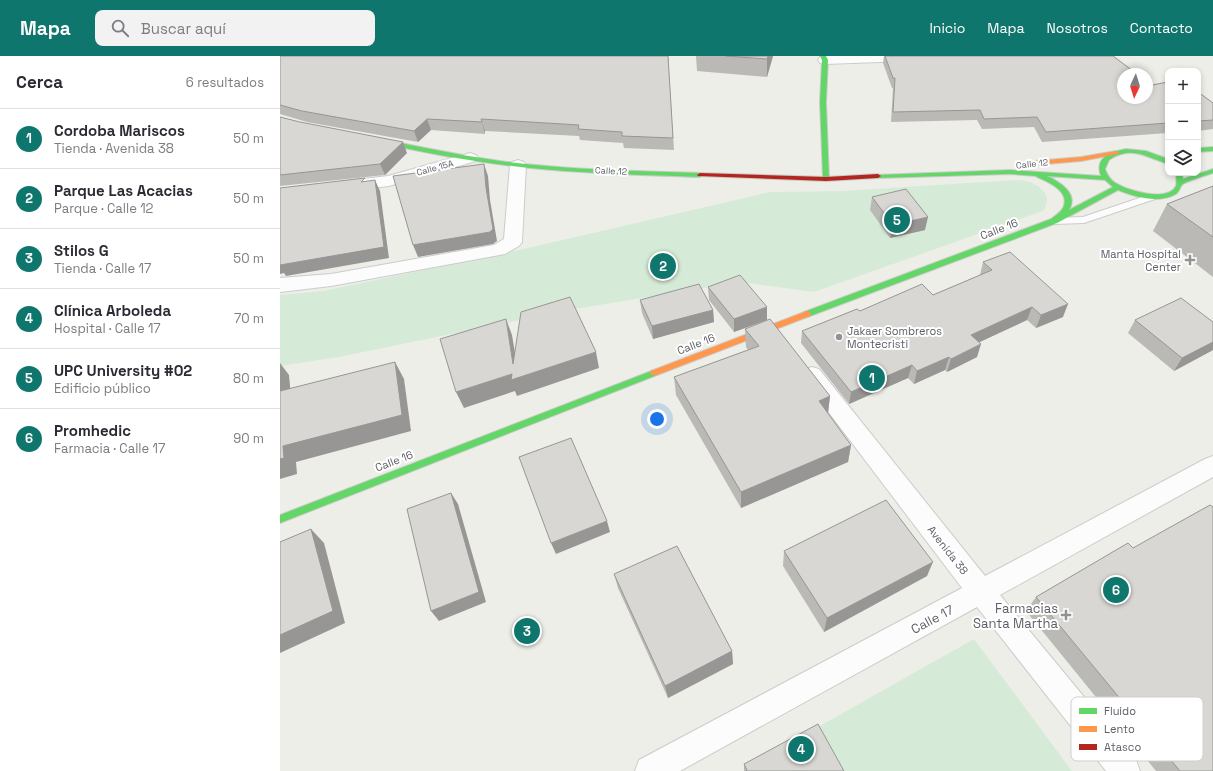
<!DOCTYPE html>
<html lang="es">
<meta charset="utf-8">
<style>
:root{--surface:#fff;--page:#f2f2f3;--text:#2b2b33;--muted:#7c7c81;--line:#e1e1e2;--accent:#0f766e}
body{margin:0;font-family:"Space Grotesk",sans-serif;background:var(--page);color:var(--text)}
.controls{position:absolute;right:12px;top:12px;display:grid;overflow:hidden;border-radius:8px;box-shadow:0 2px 6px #0003}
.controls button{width:36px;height:36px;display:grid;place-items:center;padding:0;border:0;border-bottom:1px solid var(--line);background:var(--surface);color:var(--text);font:20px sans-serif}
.compass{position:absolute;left:837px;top:12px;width:36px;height:36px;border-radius:50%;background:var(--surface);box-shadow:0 2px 6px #0003;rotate:184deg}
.you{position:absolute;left:377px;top:363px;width:14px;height:14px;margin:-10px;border:3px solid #fff;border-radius:50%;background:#1a73e8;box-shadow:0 0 0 6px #1a73e833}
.badge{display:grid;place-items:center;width:26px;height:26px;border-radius:50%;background:var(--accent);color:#fff;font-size:13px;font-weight:700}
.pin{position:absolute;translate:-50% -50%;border:2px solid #fff;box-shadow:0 1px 4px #0006}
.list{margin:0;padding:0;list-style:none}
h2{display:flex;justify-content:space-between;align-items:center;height:52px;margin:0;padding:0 16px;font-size:17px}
h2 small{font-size:13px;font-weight:400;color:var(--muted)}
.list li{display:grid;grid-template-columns:26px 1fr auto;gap:12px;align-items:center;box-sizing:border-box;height:60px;padding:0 16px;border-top:1px solid var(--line)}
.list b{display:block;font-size:15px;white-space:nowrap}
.list p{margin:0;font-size:13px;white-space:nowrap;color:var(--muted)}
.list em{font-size:13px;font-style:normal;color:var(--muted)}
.icon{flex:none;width:22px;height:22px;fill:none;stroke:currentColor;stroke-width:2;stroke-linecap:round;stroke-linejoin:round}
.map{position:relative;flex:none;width:933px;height:715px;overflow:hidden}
header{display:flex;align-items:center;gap:24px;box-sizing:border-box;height:56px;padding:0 20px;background:var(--accent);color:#fff}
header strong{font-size:19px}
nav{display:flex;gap:22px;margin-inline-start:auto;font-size:14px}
.search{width:280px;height:36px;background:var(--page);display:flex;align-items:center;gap:10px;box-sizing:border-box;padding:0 14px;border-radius:8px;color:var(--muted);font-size:15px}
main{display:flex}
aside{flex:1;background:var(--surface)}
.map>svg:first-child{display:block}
.green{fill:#d6ebd7}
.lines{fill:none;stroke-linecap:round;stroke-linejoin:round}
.lane-casing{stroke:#cbcccb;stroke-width:2}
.street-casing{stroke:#cbcccb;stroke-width:2}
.fast-casing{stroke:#cbcbca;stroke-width:2}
.slow-casing{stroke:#cbcbca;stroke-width:2}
.jam-casing{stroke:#cbcbca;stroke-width:2}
.lane{fill:#fcfcfc;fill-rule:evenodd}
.street{fill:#fcfcfc;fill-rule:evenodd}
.fast{fill:#63d668;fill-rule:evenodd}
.slow{fill:#ff974d;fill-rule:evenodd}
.jam{fill:#b3261e;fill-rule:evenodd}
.wall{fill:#bab9b5}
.shaded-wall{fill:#979694}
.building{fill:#d8d7d3;stroke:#979694}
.poi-dot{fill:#909294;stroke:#fff;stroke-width:1.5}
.labels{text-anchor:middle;stroke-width:4;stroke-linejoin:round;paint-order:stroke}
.far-street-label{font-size:9px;fill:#5e6067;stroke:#fff}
.street-label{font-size:11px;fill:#5e6067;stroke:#fff}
.poi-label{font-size:11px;fill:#5e6067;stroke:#fff;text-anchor:end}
.near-poi-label{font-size:13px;fill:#5e6067;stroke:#fff;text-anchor:end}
.near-street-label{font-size:13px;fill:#5e6067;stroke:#fff}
.key{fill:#fff;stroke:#cfcfd1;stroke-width:1}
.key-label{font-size:11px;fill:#5e6067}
</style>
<header>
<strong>Mapa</strong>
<div class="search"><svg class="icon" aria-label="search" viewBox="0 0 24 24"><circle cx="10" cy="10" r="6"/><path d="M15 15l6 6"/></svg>Buscar aquí</div>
<nav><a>Inicio</a><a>Mapa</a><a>Nosotros</a><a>Contacto</a></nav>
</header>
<main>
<aside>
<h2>Cerca<small>6 resultados</small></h2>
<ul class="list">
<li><span class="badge">1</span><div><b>Cordoba Mariscos</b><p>Tienda · Avenida 38</p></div><em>50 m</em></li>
<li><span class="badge">2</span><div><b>Parque Las Acacias</b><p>Parque · Calle 12</p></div><em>50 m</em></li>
<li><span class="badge">3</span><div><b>Stilos G</b><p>Tienda · Calle 17</p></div><em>50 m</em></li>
<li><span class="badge">4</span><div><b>Clínica Arboleda</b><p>Hospital · Calle 17</p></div><em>70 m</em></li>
<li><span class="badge">5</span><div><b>UPC University #02</b><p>Edificio público</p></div><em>80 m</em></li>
<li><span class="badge">6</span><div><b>Promhedic</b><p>Farmacia · Calle 17</p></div><em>90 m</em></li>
</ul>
</aside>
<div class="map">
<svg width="933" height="715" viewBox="0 0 933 715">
<rect width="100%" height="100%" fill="#eeeee8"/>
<g class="green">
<path d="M718 125C727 125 738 123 747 125 761 129 774 141 763 155L534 236 460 226 289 254 59 301 0 310V239L43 235 239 194 490 136 563 135Z"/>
<path d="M694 583 792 715H563L538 671Z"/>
</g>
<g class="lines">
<defs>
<path id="lane" d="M871 138 876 141 875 143 804 167 774 168 769 165 774 162 803 161Z"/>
<g id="street">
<path d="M544 0H663L661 3 656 4 545 8 540 7 538 4 540 1Z"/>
<path d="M190 97 196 99 198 102 196 105 109 130 67 135 61 134 59 130 61 126 67 125 108 120Z"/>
<path d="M238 104 244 106 246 109 242 186 239 190 225 198 51 230 0 236V222L51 218 214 189 224 183 230 109 232 106Z"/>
<path d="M532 311 539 313 705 520 925 403 933 400V421L720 539 856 704 860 715H826L697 551 400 715H355L359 704 682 532 525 325 521 319 525 313Z"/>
</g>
<g id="fast">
<path d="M540 0H546L548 4 546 46 549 123 546 125 543 123 540 46 542 4Z"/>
<path d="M95 82C137 90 178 99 220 105 287 114 353 115 420 117L423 119 420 121C367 119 314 118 261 113 205 108 148 98 93 85L92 84Z"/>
<path d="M933 91V95L918 96V92Z"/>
<path d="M846 93 866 95 888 103V108C866 101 851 89 829 104L825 113C827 118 829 122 834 126 845 134 888 147 896 130 897 126 896 121 896 117H902L903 123 933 113V117C927 119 907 125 903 128 900 130 900 135 896 138 879 148 855 141 838 134L777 167 530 260 527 261 523 258 524 256 771 163C775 160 781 156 783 152 791 135 768 126 757 121L756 120 730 118 598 122 596 121V119L730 114 821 120C814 101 831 96 846 93ZM767 120 825 124 833 131 789 154C799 138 780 126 767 120Z"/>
<path d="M374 314 377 315 378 317 377 319 0 467V459Z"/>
</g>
<g id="slow">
<path d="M836 95 839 97 838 98 801 105 755 109 752 107 755 105 801 101Z"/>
<path d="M527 255 530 256 531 258 530 260 377 319H371L370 317 371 315Z"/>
</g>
<path id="jam" d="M420 117 546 121 598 118 601 120 598 122 546 125 418 120 417 119Z"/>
</defs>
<use href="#lane" class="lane-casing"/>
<use href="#street" class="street-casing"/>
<use href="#fast" class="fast-casing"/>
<use href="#slow" class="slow-casing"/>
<use href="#jam" class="jam-casing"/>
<use href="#lane" class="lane"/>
<use href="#street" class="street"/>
<use href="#fast" class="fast"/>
<use href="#slow" class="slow"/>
<use href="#jam" class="jam"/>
</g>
<g class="wall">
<path d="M0 0H388L394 94 344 92 343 87 300 84 299 80 205 75V78L151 74 138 86 27 66 0 58Z"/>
<path d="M416 0H493L487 21 417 15Z"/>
<path d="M604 0H833L872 29 888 26V77L762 86 754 71 702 73 697 64 611 66 613 32H612L603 7Z"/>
<path d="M918 36 933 47V73L918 75Z"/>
<path d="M0 61 127 97 105 119 0 130Z"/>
<path d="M933 130V221L873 175 887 148Z"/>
<path d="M592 141 645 174 610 182 590 154Z"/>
<path d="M703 206 783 261 756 272 747 264 699 286 697 301 667 316 665 314 634 328 628 322 569 348 521 287 522 275 580 255 653 239 700 219Z"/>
<path d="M428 231 487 251V264L454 276 429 244Z"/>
<path d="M360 244 433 254 434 266 373 283 362 257Z"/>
<path d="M855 264 933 266V294L894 315 848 277Z"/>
<path d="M465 273 550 340 548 357 571 389 568 406 461 452 396 339 394 321 468 294 466 291Z"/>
<path d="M853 492 933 715H876L746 555 756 541Z"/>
<path d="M504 495 647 520 544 576 503 510Z"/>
<path d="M334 518 452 595 453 608 388 642 338 532Z"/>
<path d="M464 708 564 715H464Z"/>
</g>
<g class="shaded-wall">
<path d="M488 0H493L487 21V3Z"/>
<path d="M147 63 151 74 138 86 134 75Z"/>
<path d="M201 63 205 75V78L202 66Z"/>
<path d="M123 86 127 97 105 119 100 108Z"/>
<path d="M204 108 208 120 210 144 217 185 213 188 138 201 133 189 206 132Z"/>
<path d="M95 124 100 135 109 202 6 220 4 217 0 218V208Z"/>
<path d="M648 161 645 174 610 182 613 169Z"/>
<path d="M788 248 783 261 756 272 761 259Z"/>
<path d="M487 251V264L454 276V263Z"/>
<path d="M752 251 747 264 687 292 691 279Z"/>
<path d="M433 254 434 266 373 283 372 270Z"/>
<path d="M226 263 232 279 239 321 316 296 319 312 237 340 235 335 184 352 176 336 232 318 233 308Z"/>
<path d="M933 286V294L894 315 902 302Z"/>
<path d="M701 288 697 301 667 316 671 303Z"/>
<path d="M669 301 665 314 634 328 637 315Z"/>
<path d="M115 306 124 323 131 375 16 406 17 418 0 423V403L3 390Z"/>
<path d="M0 307 9 319 12 352 0 336Z"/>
<path d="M632 309 628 322 569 348 571 336Z"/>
<path d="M550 340 548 357 539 345Z"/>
<path d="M571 389 568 406 461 452V436Z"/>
<path d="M171 437 178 448 206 546 159 565 151 555Z"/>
<path d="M327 465 330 476 276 498 271 487Z"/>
<path d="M31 473 44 487 65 567 0 597V579Z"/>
<path d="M653 506 647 520 544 576 547 562Z"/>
<path d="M452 595 453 608 388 642 385 630Z"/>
</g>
<g class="building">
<path d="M0 0H388L393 82 342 80V76L298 73 299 69 201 63 202 66 147 63 134 75 22 55 0 49Z"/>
<path d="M446 0H488L487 3Z"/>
<path d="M605 0H833L857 18H843V42H867V25L872 29 888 26V67L766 76 757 61 704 63 700 54 613 56 615 22H613Z"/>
<path d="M918 36 933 47V64L918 65Z"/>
<path d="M0 61 20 66 123 86 100 108 0 119Z"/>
<path d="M204 108 206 132 213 173 210 176 133 189 113 120Z"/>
<path d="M85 122 81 126 95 124 104 191 0 209V132Z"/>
<path d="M933 130V181L887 148Z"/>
<path d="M626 133 648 161 613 169 592 141Z"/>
<path d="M730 196 788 248 761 259 752 251 691 279 701 288 671 303 669 301 637 315 632 309 571 336 522 275 577 253 580 255 642 228 653 239 712 214 703 206Z"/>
<path d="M460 219 487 251 454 263 428 231Z"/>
<path d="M419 228 433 254 372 270 360 244Z"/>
<path d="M290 241 316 296 231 324 232 318 176 336 160 283 226 263 233 308 241 256Z"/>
<path d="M901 242 933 266V286L902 302 855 264Z"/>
<path d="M490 263 550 340 539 345 571 389 461 436 394 321 479 290 465 273Z"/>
<path d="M115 306 122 359 3 390 4 402 0 403V335Z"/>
<path d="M291 382 327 465 271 487 239 401Z"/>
<path d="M171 437 199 536 151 555 127 453Z"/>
<path d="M606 444 653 506 547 562 504 495Z"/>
<path d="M930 449 933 451V715H900L756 541 848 487 853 492Z"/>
<path d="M31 473 53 555 0 579V486Z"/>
<path d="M397 490 452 595 385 630 334 518Z"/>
<path d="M538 668 564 715H466L467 714 464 708Z"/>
</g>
<g class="poi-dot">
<path d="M908 198h4v4h4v4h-4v4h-4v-4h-4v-4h4z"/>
<circle cx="559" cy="281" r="4"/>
<path d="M784 553h4v4h4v4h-4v4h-4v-4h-4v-4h4z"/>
</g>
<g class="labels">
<g class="far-street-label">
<text transform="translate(752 108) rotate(-6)" y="3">Calle 12</text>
<text transform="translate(155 112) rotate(-15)" y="3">Calle 15A</text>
<text transform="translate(331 115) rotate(3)" y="3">Calle 12</text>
</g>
<g class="street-label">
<text transform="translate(719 173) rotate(-21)" y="4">Calle 16</text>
<text transform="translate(416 288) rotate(-21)" y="4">Calle 16</text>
<text transform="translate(114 405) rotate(-21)" y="4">Calle 16</text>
<text transform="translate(668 494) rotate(52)" y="4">Avenida 38</text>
</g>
<g class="poi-label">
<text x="901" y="202">Manta Hospital<tspan x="901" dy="13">Center</tspan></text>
<text x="567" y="279" text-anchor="start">Jakaer Sombreros<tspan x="567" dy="13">Montecristi</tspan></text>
</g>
<g class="near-poi-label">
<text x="778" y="557">Farmacias<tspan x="778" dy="15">Santa Martha</tspan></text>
</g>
<g class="near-street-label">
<text transform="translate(652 563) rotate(-28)" y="5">Calle 17</text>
</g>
</g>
<rect x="791" y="641" width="132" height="64" rx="6" class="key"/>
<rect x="799" y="652" width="18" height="6" fill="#63d668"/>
<rect x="799" y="670" width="18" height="6" fill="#ff974d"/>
<rect x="799" y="688" width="18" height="6" fill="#b3261e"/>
<g class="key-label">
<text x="824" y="659">Fluido</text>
<text x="824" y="677">Lento</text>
<text x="824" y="695">Atasco</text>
</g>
</svg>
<div class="controls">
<button>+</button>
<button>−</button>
<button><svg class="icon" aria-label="layers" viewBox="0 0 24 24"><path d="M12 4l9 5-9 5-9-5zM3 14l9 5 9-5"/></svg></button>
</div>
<svg class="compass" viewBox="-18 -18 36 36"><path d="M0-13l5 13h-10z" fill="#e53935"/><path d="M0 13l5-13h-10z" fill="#7c7c81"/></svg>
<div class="you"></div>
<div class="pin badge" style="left:592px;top:322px">1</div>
<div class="pin badge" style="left:383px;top:210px">2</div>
<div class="pin badge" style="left:247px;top:575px">3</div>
<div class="pin badge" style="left:521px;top:693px">4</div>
<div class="pin badge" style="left:617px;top:164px">5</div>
<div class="pin badge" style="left:836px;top:534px">6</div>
</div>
</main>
